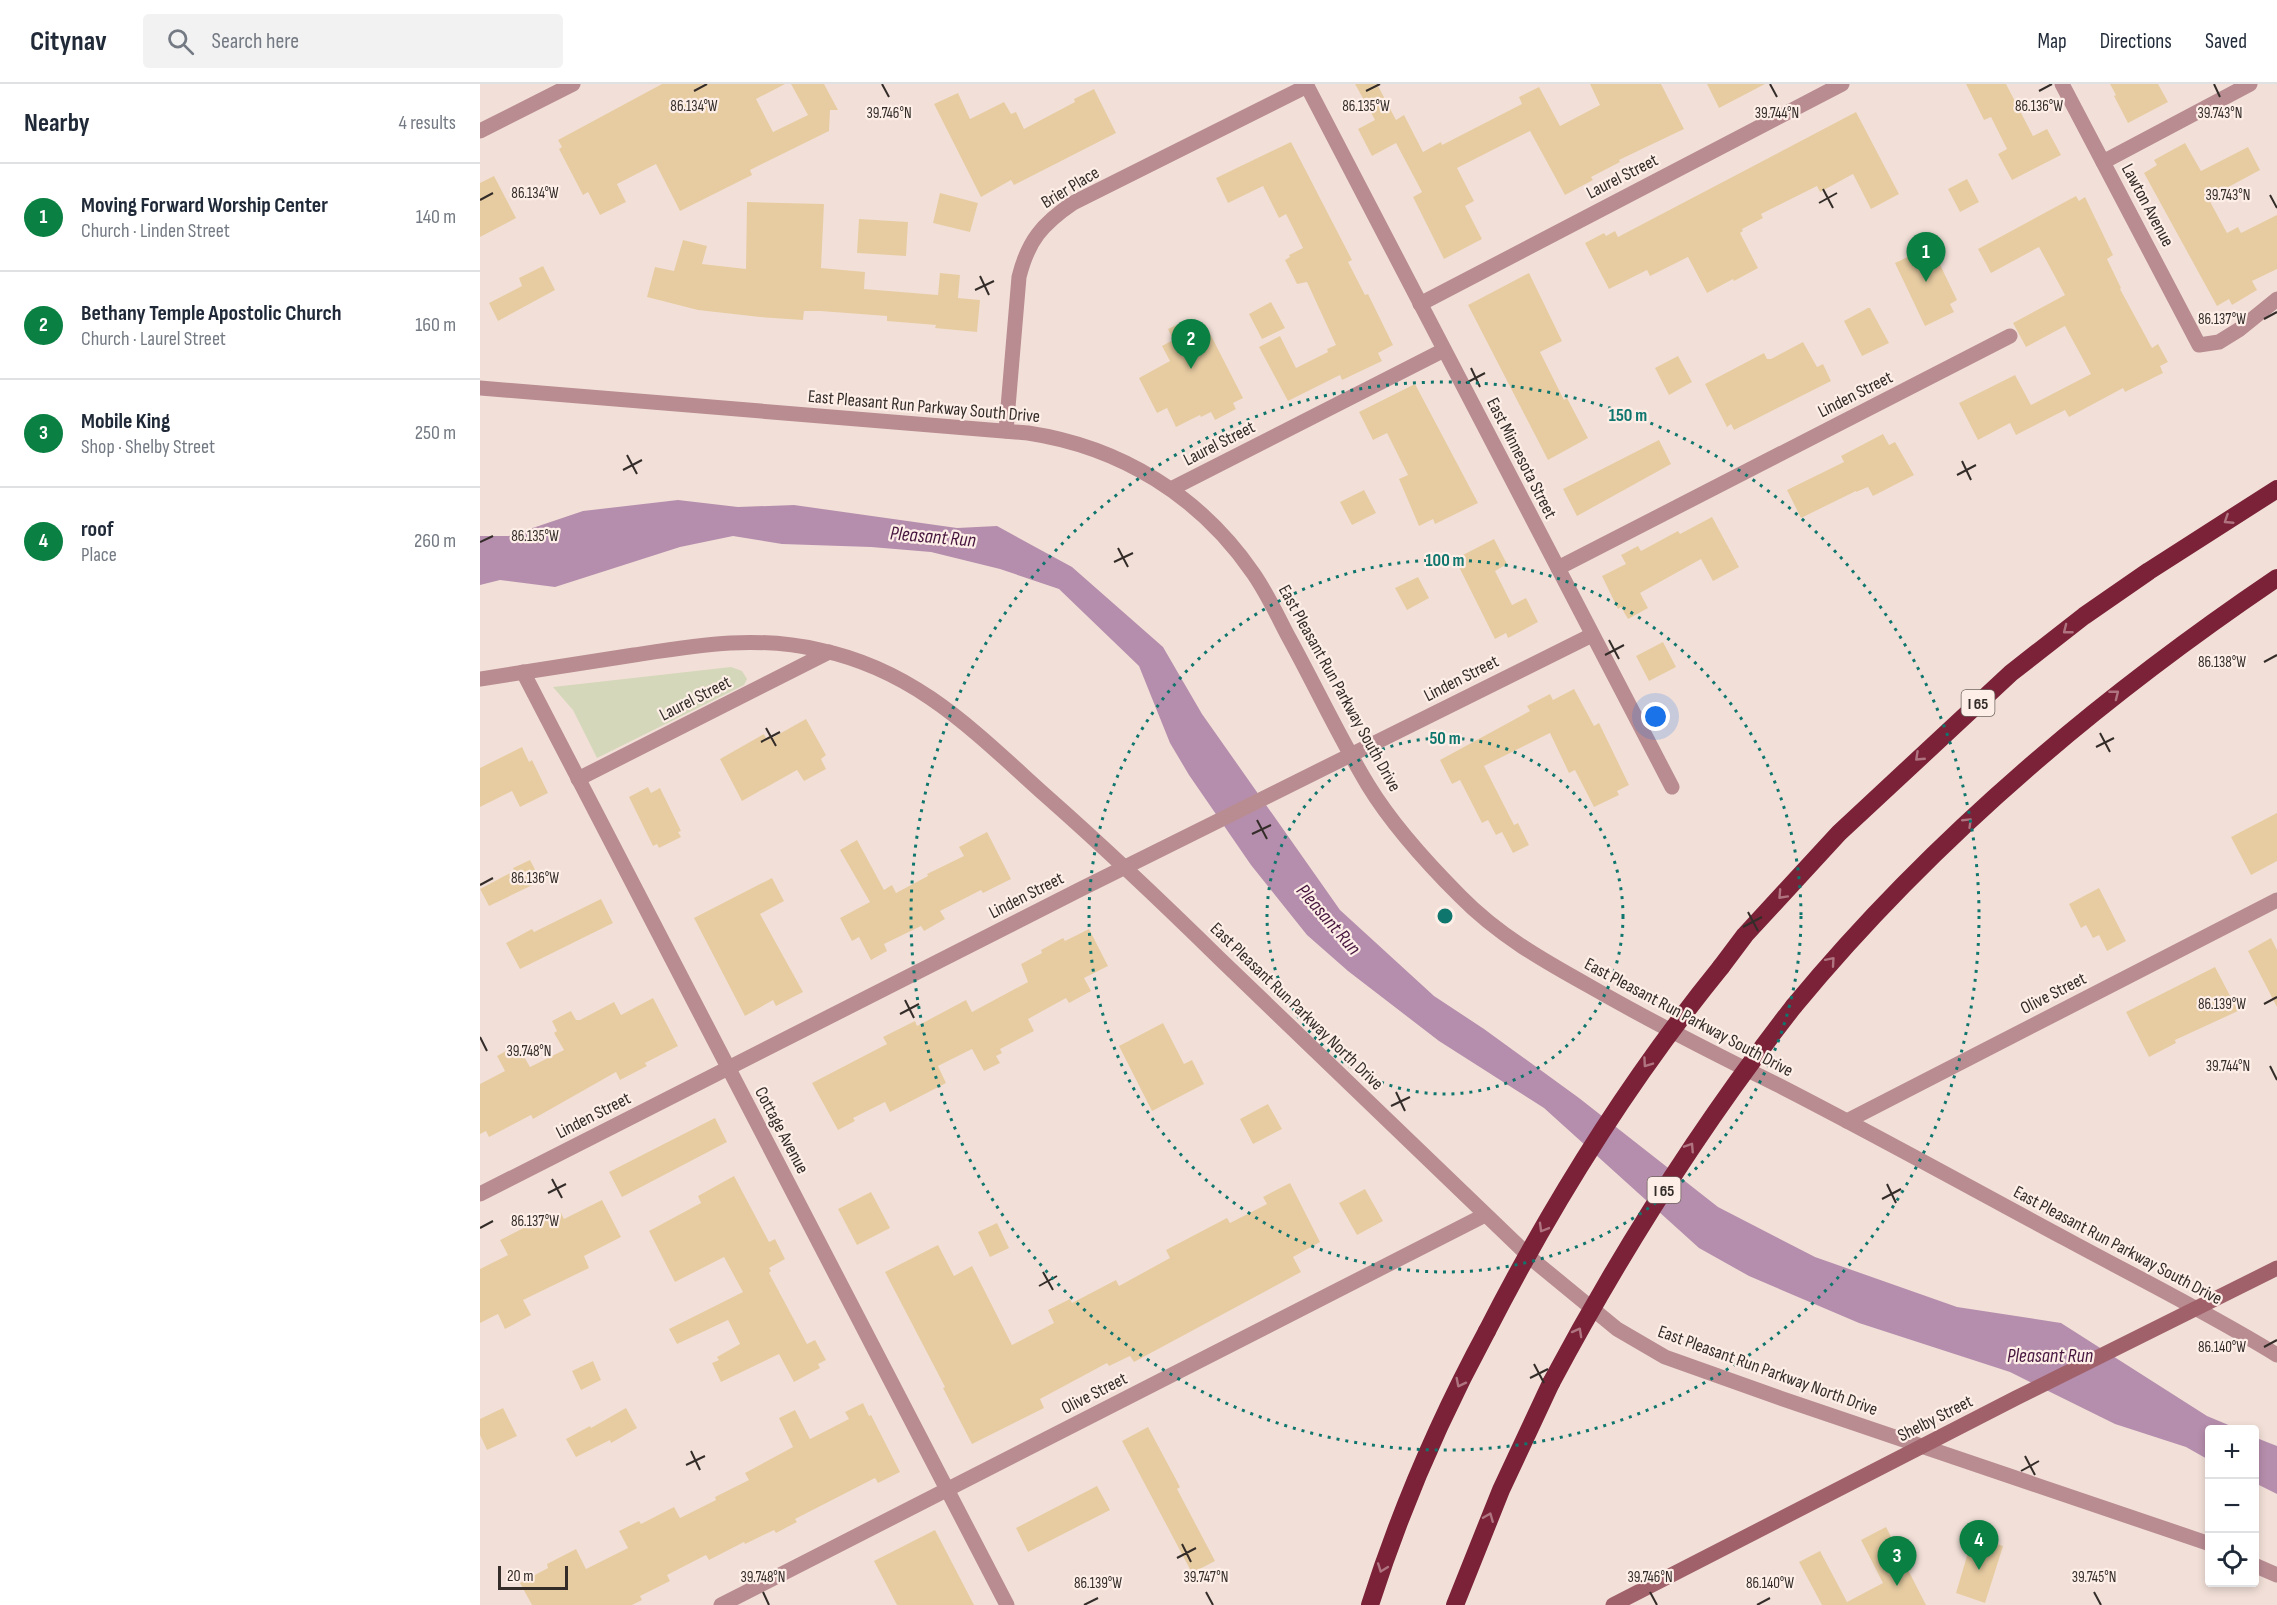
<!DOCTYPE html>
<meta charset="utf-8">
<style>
:root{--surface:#fff;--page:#f2f2f3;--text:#1f2937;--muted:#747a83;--line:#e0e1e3;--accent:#0b8043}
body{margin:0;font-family:"Sofia Sans Condensed",sans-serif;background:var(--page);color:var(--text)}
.controls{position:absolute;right:18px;bottom:18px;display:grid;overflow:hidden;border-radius:6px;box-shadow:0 3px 9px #0003}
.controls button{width:54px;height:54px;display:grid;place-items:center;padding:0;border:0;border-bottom:2px solid var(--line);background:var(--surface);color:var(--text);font:30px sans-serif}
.scale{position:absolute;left:18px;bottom:15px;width:70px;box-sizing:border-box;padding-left:6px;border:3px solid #332c29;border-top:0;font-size:16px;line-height:21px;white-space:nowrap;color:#332c29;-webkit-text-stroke:4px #fdeee7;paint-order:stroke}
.you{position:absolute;left:1176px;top:633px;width:21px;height:21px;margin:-15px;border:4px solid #fff;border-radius:50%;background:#1a73e8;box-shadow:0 0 0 9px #1a73e833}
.badge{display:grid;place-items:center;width:39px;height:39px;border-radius:50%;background:var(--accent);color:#fff;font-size:20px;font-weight:700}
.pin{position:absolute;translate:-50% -50px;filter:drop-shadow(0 2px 3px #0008)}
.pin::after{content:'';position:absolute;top:32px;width:21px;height:18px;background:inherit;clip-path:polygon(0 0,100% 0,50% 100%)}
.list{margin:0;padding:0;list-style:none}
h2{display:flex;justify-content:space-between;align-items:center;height:78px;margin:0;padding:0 24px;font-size:26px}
h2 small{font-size:20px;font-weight:400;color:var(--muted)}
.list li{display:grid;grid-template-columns:39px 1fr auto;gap:18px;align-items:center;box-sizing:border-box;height:108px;padding:0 24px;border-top:2px solid var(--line)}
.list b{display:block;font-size:22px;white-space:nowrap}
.list p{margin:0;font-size:20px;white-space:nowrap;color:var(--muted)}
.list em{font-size:20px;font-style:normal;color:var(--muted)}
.icon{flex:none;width:33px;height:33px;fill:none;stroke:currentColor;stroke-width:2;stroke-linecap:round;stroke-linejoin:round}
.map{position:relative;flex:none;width:1797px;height:1521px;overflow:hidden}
header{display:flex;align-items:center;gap:36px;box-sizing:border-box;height:84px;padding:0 30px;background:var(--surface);border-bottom:2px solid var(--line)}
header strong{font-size:28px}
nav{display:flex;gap:33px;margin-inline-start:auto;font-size:21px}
.search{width:420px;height:54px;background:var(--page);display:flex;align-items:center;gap:15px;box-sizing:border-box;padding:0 21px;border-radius:6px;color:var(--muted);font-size:22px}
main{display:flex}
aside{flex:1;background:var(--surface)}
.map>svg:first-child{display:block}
.green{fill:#d4d7b9}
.water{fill:#b68ead}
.building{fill:#e7cca2}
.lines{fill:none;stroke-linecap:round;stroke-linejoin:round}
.minor{stroke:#b98c92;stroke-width:15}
.tertiary{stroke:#b98c92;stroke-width:15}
.secondary{stroke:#a1616b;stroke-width:15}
.motorway{stroke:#7b2239;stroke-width:18}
.motorway-bridge{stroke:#7b2239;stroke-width:18}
.oneway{stroke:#af747f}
.ticks{fill:none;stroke:#332c29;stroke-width:2}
.ring{fill:none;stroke:#0f766e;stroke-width:3;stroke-dasharray:3 6}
.labels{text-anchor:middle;stroke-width:4.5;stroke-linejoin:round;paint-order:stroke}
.shield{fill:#fdeee7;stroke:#706662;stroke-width:1.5}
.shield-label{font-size:16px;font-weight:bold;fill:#332c29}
.street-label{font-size:18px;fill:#332c29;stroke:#fdeee7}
.water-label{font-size:20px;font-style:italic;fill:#47163f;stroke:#fdeee7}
.ticks-label{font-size:15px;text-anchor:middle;fill:#332c29;stroke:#fdeee7;stroke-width:4.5;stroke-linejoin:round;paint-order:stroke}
.centre{fill:#0f766e;stroke:#fdeee7;stroke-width:3}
.ring-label{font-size:18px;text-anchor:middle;font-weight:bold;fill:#0f766e;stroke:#fdeee7;stroke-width:4.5;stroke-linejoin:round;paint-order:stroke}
</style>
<header>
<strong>Citynav</strong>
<div class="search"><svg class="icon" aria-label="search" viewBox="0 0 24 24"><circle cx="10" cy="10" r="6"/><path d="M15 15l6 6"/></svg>Search here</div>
<nav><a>Map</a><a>Directions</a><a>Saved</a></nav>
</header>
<main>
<aside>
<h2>Nearby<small>4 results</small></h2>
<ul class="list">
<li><span class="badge">1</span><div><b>Moving Forward Worship Center</b><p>Church · Linden Street</p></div><em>140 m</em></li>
<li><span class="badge">2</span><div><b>Bethany Temple Apostolic Church</b><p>Church · Laurel Street</p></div><em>160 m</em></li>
<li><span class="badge">3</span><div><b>Mobile King</b><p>Shop · Shelby Street</p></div><em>250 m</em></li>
<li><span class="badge">4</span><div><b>roof</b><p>Place</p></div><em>260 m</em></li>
</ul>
</aside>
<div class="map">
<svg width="1797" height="1521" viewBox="0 0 1797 1521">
<rect width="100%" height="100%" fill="#f2e0d8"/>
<path class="green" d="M251 583 262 587 267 595 264 601 117 674 93 626 73 603Z"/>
<g class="water">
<path d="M198 416 258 423 314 421 477 444 517 442 592 483 683 563 722 630 860 826 954 912 1004 945 1099 1014 1238 1123 1335 1173 1477 1223 1581 1239 1727 1332 1758 1345 1730 1346 1729 1376 1706 1363 1635 1340 1530 1288 1379 1239 1269 1192 1219 1164 1064 1024 959 957 868 887 827 851 771 781 709 691 690 659 659 582 579 505 520 485 451 468 391 463 302 460 253 452 200 463 75 503 20 496 0 501V452H29L103 427Z"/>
<path d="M1774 1353 1797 1362V1410L1775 1399Z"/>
</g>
<g class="building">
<path d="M182 0H305L276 15 293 48 328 31 311 0H344L358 26H350L349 47 270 86 272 91 200 127 176 80 137 100 146 118 120 131 108 108 103 111 79 65 82 63 78 56Z"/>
<path d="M875 0H897L916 36 924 31 943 68 961 58 962 61 1042 20 1039 13 1059 3 1080 42 1120 21 1110 0H1181L1204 45 1139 76 1140 78 1111 93 1113 96 1085 111 1050 47 977 84 994 117 985 122 1002 155 964 175 933 113 942 108 916 59 892 72 878 45 895 36Z"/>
<path d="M1227 0H1285L1239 24Z"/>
<path d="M1486 0H1526L1553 52 1567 45 1581 71 1532 96 1518 70 1527 65 1511 33 1504 36Z"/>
<path d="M1630 0H1678L1688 18 1648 39 1634 12 1636 11Z"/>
<path d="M614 5 636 49 534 101 531 96 501 113 454 20 478 9 490 35 524 18 531 30 536 28 544 45 595 18 594 15Z"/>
<path d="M1376 28 1419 110 1391 125 1373 90 1340 108 1337 102 1281 130 1283 134 1262 145 1263 147 1260 149 1278 184 1254 197 1253 195 1227 209 1208 173 1170 192 1167 186 1129 205 1105 159 1124 149 1126 152 1135 147 1138 153Z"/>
<path d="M811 58 872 176 868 178 885 211 888 210 913 261 898 269 902 277 862 296 860 291 808 317 779 263 800 252 816 284 848 268 847 265 856 261 827 198 817 200 805 176 810 173 809 171 823 164 806 130 799 134 783 102 748 119 736 94Z"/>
<path d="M1705 59 1721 87 1768 63 1780 86 1728 114 1747 149 1758 143 1761 149 1797 131V185L1772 197 1777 206 1752 221 1749 215 1737 222 1664 89 1677 81 1674 76Z"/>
<path d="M14 92 36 134 0 153V99Z"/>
<path d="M1487 95 1499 118 1480 128 1468 105Z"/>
<path d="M460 109 498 119 490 148 453 139Z"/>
<path d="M1596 112 1599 117 1605 113 1633 171 1627 175 1641 204 1640 205 1672 264 1678 260 1688 278 1680 282 1683 289 1645 308 1643 304 1589 333 1585 326 1536 351 1530 339 1498 356 1479 319 1535 291 1551 321 1611 290 1585 242 1546 263 1533 239 1585 211 1559 163 1511 189 1498 165Z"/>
<path d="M267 118 344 120 341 184 385 188 384 205 458 211 460 189 480 191 478 214 500 216 497 248 455 244 456 241 407 237V232L340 227H324L323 236 280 233 218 226 167 213 175 183 194 187 203 156 227 162 222 180 266 185Z"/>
<path d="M379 135 428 138 426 172 377 169Z"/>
<path d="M1451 162 1477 216 1470 220 1474 228 1445 242 1415 179Z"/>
<path d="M63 182 75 206 18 237 9 219 42 202 39 194Z"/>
<path d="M1049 189 1082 257 1060 268 1084 316 1087 314 1108 354 1068 376 988 221Z"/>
<path d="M791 218 805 244 782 255 769 230Z"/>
<path d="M1388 224H1390L1409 259 1382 272 1364 237Z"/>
<path d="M707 236 713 246 725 240 763 314 753 319 756 325 735 336 731 328 721 333 720 331 696 343 687 324 677 329 659 294 690 277 682 262 693 256 688 245Z"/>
<path d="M1323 258 1337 283 1343 280 1351 297 1254 346 1251 340 1247 343 1225 300 1284 269 1287 275H1291Z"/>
<path d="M1198 272 1212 298 1189 311 1175 284Z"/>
<path d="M935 300 998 419 955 440 953 435 939 442 919 395 928 391 907 349 893 356 879 328Z"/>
<path d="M1403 350 1409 361 1415 358 1434 391 1393 412 1388 403 1376 408V407L1321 434 1307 406 1364 378 1361 372Z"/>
<path d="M1179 356 1191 380 1097 432 1083 405Z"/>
<path d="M884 406 896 429 872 441 860 418Z"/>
<path d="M1232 433 1259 483 1233 497 1221 475 1160 509 1168 524 1148 535 1141 523 1138 525 1122 492 1146 480 1141 471 1158 462 1161 467 1198 447 1200 450Z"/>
<path d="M1014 455 1027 480 1015 487 1032 521 1046 514 1058 538 1028 554 1026 549 1015 555 975 475Z"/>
<path d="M938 493 949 514 927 526 915 504Z"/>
<path d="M1183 558 1196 583 1169 597 1156 572Z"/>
<path d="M1094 605 1114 642 1119 639 1149 701 1137 707 1139 711 1114 723 1095 686 1089 689 1070 649 1004 682 1034 741 1038 739 1049 761 1033 769 1022 748 1016 751 1008 736 1002 739 980 696 972 700 960 676 1050 627 1047 622 1070 610 1073 616Z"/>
<path d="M326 635 346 671 341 675 346 685 324 697 317 686 262 717 240 675 284 650 286 654 291 651 292 654Z"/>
<path d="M42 663 49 678 52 676 68 709 40 723 32 707 0 723V684Z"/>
<path d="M168 703 171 709 180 704 201 747 198 748 201 753 179 764 177 760 173 762 149 713Z"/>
<path d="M1797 729V777L1771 791 1751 753Z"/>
<path d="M507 748 531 795 503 809 501 806 460 827 465 835 444 847 441 842 404 860 407 867 391 876 379 853 372 857 360 834 390 818 360 766 377 756 404 806 412 801 416 809 448 792 447 790 484 772 479 763Z"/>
<path d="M50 776 61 797 9 822 0 805 34 787 33 784Z"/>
<path d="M292 794 304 817 280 830 323 908 296 922 293 916 265 932 214 834Z"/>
<path d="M1619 804 1646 857 1627 867 1619 851 1613 854 1606 841 1601 844 1589 820Z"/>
<path d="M121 815 133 839 40 885 26 859 52 845 54 848Z"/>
<path d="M609 845 628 882 604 894 611 907 589 919 586 914 548 935 554 947 520 965 522 969 516 972 520 979 504 987 492 965 458 982 466 999 410 1028 405 1018 373 1034 375 1037 358 1046 332 999 407 960 403 953 435 937 437 942 486 916 492 928 548 898 541 880 562 869 561 866 583 854 585 857Z"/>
<path d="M1791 854 1797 866V923L1768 867Z"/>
<path d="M1735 883 1758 927 1695 956 1696 959 1669 973 1646 928Z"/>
<path d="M173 914 198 962 165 979 167 982 140 996 136 988 53 1035 51 1031 9 1053 6 1047 0 1050V1000L25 987 17 972 33 963 37 970 41 967 50 983 84 966 74 949 77 947 72 937 91 927 96 936H100L134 918 141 931Z"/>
<path d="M683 939 704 980 712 976 724 1000 672 1027 639 962Z"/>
<path d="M788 1020 802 1045 773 1060 760 1035Z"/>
<path d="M235 1034 247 1058 142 1113 129 1088Z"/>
<path d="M254 1092 289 1158 295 1155 305 1175 289 1184 291 1187 289 1189 327 1260 335 1256 346 1276 338 1280 340 1284 314 1298 299 1270 241 1298 232 1279 239 1276 237 1273 260 1260 248 1236 197 1260 189 1245 263 1208 244 1173 195 1198 169 1147 221 1119 218 1112Z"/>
<path d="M810 1099 840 1158 813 1173 821 1188 654 1278 650 1272 629 1282 627 1279 560 1315 564 1324 492 1360 463 1304 465 1303 405 1188 458 1161 474 1192 492 1182 532 1261 574 1239 568 1226 590 1215 592 1219 636 1196 639 1202 690 1174 686 1166 747 1134 750 1139 787 1120 783 1113Z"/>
<path d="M885 1105 903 1137 877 1151 859 1119Z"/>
<path d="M391 1108 410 1144 377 1161 358 1125Z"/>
<path d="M122 1116 141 1153 104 1172 109 1184 43 1216 51 1231 25 1245 18 1230 0 1239V1185L28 1171 20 1156 73 1129 75 1132 81 1129 84 1135Z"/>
<path d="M517 1139 529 1164 510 1173 498 1148Z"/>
<path d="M113 1277 121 1296 101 1306 92 1287Z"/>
<path d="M383 1319 389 1332 391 1331 420 1388 398 1399 395 1394 315 1435 317 1438 296 1449 294 1446 265 1460 264 1458 229 1476 226 1471 187 1491 190 1497 160 1512 162 1516 152 1521H52L40 1499 68 1484 67 1480 96 1465 106 1485 148 1464 139 1447 159 1437 161 1440 194 1423 200 1434 236 1416 235 1413 269 1396 265 1389 313 1363 299 1334 315 1326 330 1355 369 1335 365 1328Z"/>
<path d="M23 1324 37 1352 7 1366 0 1351V1335Z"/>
<path d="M146 1324 157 1344 131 1359 130 1356 96 1373 86 1355 110 1342 111 1344Z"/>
<path d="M668 1343 700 1403 697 1405 735 1477 712 1489 642 1357Z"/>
<path d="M617 1402 630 1426 548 1468 536 1444Z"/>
<path d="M1406 1443 1446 1521H1342L1319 1478 1340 1467 1367 1518 1403 1499 1381 1456Z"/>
<path d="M455 1446 494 1521H417L394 1477Z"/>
<path d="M1493 1452 1523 1462 1505 1519 1476 1509Z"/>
</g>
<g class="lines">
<g class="minor">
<path d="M1582 0 1719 261 1739 258 1760 245 1797 215"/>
<path d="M0 47 93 0"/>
<path d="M1623 78 1770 0"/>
<path d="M940 220 1362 0"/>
<path d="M0 304 548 349C641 363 720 412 773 489 787 509 797 531 808 552 835 601 859 653 888 701 913 742 946 778 980 812 1018 851 1064 877 1111 903 1172 938 1233 969 1296 1000 1394 1050 1489 1103 1586 1155 1656 1193 1729 1229 1797 1271"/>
<path d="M526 347 539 193C548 157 562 140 593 119L827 2"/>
<path d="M691 405 964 266"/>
<path d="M1078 484 1530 252"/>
<path d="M43 588 527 1521"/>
<path d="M98 695 349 568"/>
<path d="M1367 1037 1797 816"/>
<path d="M0 1110 601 805 1112 551"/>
<path d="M241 1521 1005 1131"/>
</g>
<g class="tertiary">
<path d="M826 0 1192 703"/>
<path d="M0 595C51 587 102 579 154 571 218 561 275 551 340 566 436 586 495 648 565 711 625 764 683 819 740 875 844 975 948 1076 1053 1176L1137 1245 1185 1273 1300 1314 1730 1460"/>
<path d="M1774 1481 1797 1491"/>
</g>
<path class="secondary" d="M1133 1521 1536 1314 1797 1184"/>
<g class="motorway">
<path d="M1241 883 1265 851 1359 749 1531 589 1604 532 1669 487 1797 405"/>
<path d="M1314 922C1452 755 1618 615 1797 494"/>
<path d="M890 1521C920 1427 960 1334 1007 1247"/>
<path d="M975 1521 1021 1406 1071 1299"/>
</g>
<g class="motorway-bridge">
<path d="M1007 1247C1073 1118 1150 995 1241 883"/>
<path d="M1071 1299C1142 1166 1221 1041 1314 922"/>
</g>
</g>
<defs><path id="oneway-chevron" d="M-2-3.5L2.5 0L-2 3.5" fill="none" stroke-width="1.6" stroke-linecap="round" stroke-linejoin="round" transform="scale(1.5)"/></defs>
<g class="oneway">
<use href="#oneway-chevron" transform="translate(1748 436) rotate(147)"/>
<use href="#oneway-chevron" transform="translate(1587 546) rotate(142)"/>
<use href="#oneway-chevron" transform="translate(1635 610) rotate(-38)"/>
<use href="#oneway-chevron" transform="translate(1439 673) rotate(137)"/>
<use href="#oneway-chevron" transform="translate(1488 738) rotate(-44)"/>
<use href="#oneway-chevron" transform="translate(1302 811) rotate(133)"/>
<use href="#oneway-chevron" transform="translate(1351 877) rotate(-49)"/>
<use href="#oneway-chevron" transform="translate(1167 979) rotate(125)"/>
<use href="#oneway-chevron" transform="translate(1210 1063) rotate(-57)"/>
<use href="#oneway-chevron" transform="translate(1063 1144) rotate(120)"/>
<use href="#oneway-chevron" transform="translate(1098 1248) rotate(-61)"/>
<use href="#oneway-chevron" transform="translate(980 1299) rotate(117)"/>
<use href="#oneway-chevron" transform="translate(1009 1433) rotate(-68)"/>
<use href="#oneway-chevron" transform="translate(902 1484) rotate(110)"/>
</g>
<path class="ticks" d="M402 0 409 13M1290 0 1297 13M1734 0 1740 13M214 7 227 0M886 7 900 0M1559 7 1572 0M1343 105 1353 124M1790 111 1797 124M0 116 13 109M1339 119 1357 109M500 192 509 211M495 206 514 197M1784 235 1797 228M991 284 1000 303M986 299 1005 289M147 371 157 390M1482 377 1491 396M143 386 162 376M1477 391 1496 381M0 458 13 452M638 464 648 483M634 478 653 469M1129 556 1139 575M1125 571 1144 561M1784 578 1797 571M286 644 296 662M1620 649 1630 668M281 658 300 648M1616 663 1634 654M777 736 787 755M772 750 791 741M0 801 13 794M1268 828 1278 847M1263 843 1282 833M425 916 434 934M1784 920 1797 913M420 930 439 920M0 953 7 967M1790 982 1797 996M916 1008 925 1027M911 1022 930 1013M72 1095 82 1114M1407 1100 1416 1119M68 1109 86 1100M1402 1115 1421 1105M0 1144 13 1137M563 1188 573 1206M559 1202 577 1192M1784 1263 1797 1256M1054 1280 1064 1299M1050 1294 1068 1285M211 1367 220 1386M1545 1372 1555 1391M206 1381 225 1372M1541 1387 1559 1377M702 1460 711 1478M697 1474 716 1464M283 1508 289 1521M726 1508 733 1521M1170 1508 1177 1521M1614 1508 1621 1521M604 1521 618 1514M1277 1521 1290 1514"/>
<g class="ring">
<circle cx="965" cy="832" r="178"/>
<circle cx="965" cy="832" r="356"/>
<circle cx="965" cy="832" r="534"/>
</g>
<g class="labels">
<g class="shield">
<rect x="1481.5" y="606" width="33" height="26" rx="4.5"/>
<rect x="1167.5" y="1093" width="33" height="26" rx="4.5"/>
</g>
<g class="shield-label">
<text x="1498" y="625">I 65</text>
<text x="1184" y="1112">I 65</text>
</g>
<g class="street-label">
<text transform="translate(1142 92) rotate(-27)" y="6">Laurel Street</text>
<text transform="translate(590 103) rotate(-31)" y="6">Brier Place</text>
<text transform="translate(1668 121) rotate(62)" y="6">Lawton Avenue</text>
<text transform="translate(1375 310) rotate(-27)" y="6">Linden Street</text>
<text transform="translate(444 322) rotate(5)" y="6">East Pleasant Run Parkway South Drive</text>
<text transform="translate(739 359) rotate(-27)" y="6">Laurel Street</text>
<text transform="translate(1042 374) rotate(63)" y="6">East Minnesota Street</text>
<text transform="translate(981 594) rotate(-27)" y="6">Linden Street</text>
<text transform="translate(860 604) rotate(61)" y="6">East Pleasant Run Parkway South Drive</text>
<text transform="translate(215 614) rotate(-27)" y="6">Laurel Street</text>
<text transform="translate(546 811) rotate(-27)" y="6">Linden Street</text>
<text transform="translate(1573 909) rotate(-27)" y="6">Olive Street</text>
<text transform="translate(817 922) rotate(44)" y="6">East Pleasant Run Parkway North Drive</text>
<text transform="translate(1209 933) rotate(28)" y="6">East Pleasant Run Parkway South Drive</text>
<text transform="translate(113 1031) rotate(-27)" y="6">Linden Street</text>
<text transform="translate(302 1046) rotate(62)" y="6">Cottage Avenue</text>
<text transform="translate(1638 1161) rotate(28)" y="6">East Pleasant Run Parkway South Drive</text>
<text transform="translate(1288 1286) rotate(20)" y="6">East Pleasant Run Parkway North Drive</text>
<text transform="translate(614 1309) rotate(-27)" y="6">Olive Street</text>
<text transform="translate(1455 1334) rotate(-27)" y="6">Shelby Street</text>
</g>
<g class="water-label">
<text transform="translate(453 452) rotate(5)" y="7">Pleasant Run</text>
<text transform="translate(849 835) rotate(49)" y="7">Pleasant Run</text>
<text x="1570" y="1278">Pleasant Run</text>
</g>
</g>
<g class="ticks-label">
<text x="1559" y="27">86.136°W</text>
<text x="214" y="27">86.134°W</text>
<text x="886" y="27">86.135°W</text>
<text x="1740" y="34">39.743°N</text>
<text x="409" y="34">39.746°N</text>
<text x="1297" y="34">39.744°N</text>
<text x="55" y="114">86.134°W</text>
<text x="1748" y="116">39.743°N</text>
<text x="1742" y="240">86.137°W</text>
<text x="55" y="457">86.135°W</text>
<text x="1742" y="583">86.138°W</text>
<text x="55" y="799">86.136°W</text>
<text x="1742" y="925">86.139°W</text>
<text x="49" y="972">39.748°N</text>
<text x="1748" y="987">39.744°N</text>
<text x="55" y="1142">86.137°W</text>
<text x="1742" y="1268">86.140°W</text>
<text x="283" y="1498">39.748°N</text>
<text x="726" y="1498">39.747°N</text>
<text x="1170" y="1498">39.746°N</text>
<text x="1614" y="1498">39.745°N</text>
<text x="618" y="1504">86.139°W</text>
<text x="1290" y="1504">86.140°W</text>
</g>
<circle cx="965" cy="832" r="9" class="centre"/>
<g class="ring-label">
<text x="1148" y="337">150 m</text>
<text x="965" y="482">100 m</text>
<text x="965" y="660">50 m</text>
</g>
</svg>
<div class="controls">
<button>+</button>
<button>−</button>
<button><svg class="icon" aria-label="locate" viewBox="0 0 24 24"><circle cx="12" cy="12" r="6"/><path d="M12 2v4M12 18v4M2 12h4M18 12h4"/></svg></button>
</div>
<div class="scale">20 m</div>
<div class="you"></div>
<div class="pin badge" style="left:1446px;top:198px">1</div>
<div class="pin badge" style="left:711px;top:285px">2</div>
<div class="pin badge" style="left:1417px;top:1502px">3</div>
<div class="pin badge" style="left:1499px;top:1486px">4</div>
</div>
</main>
